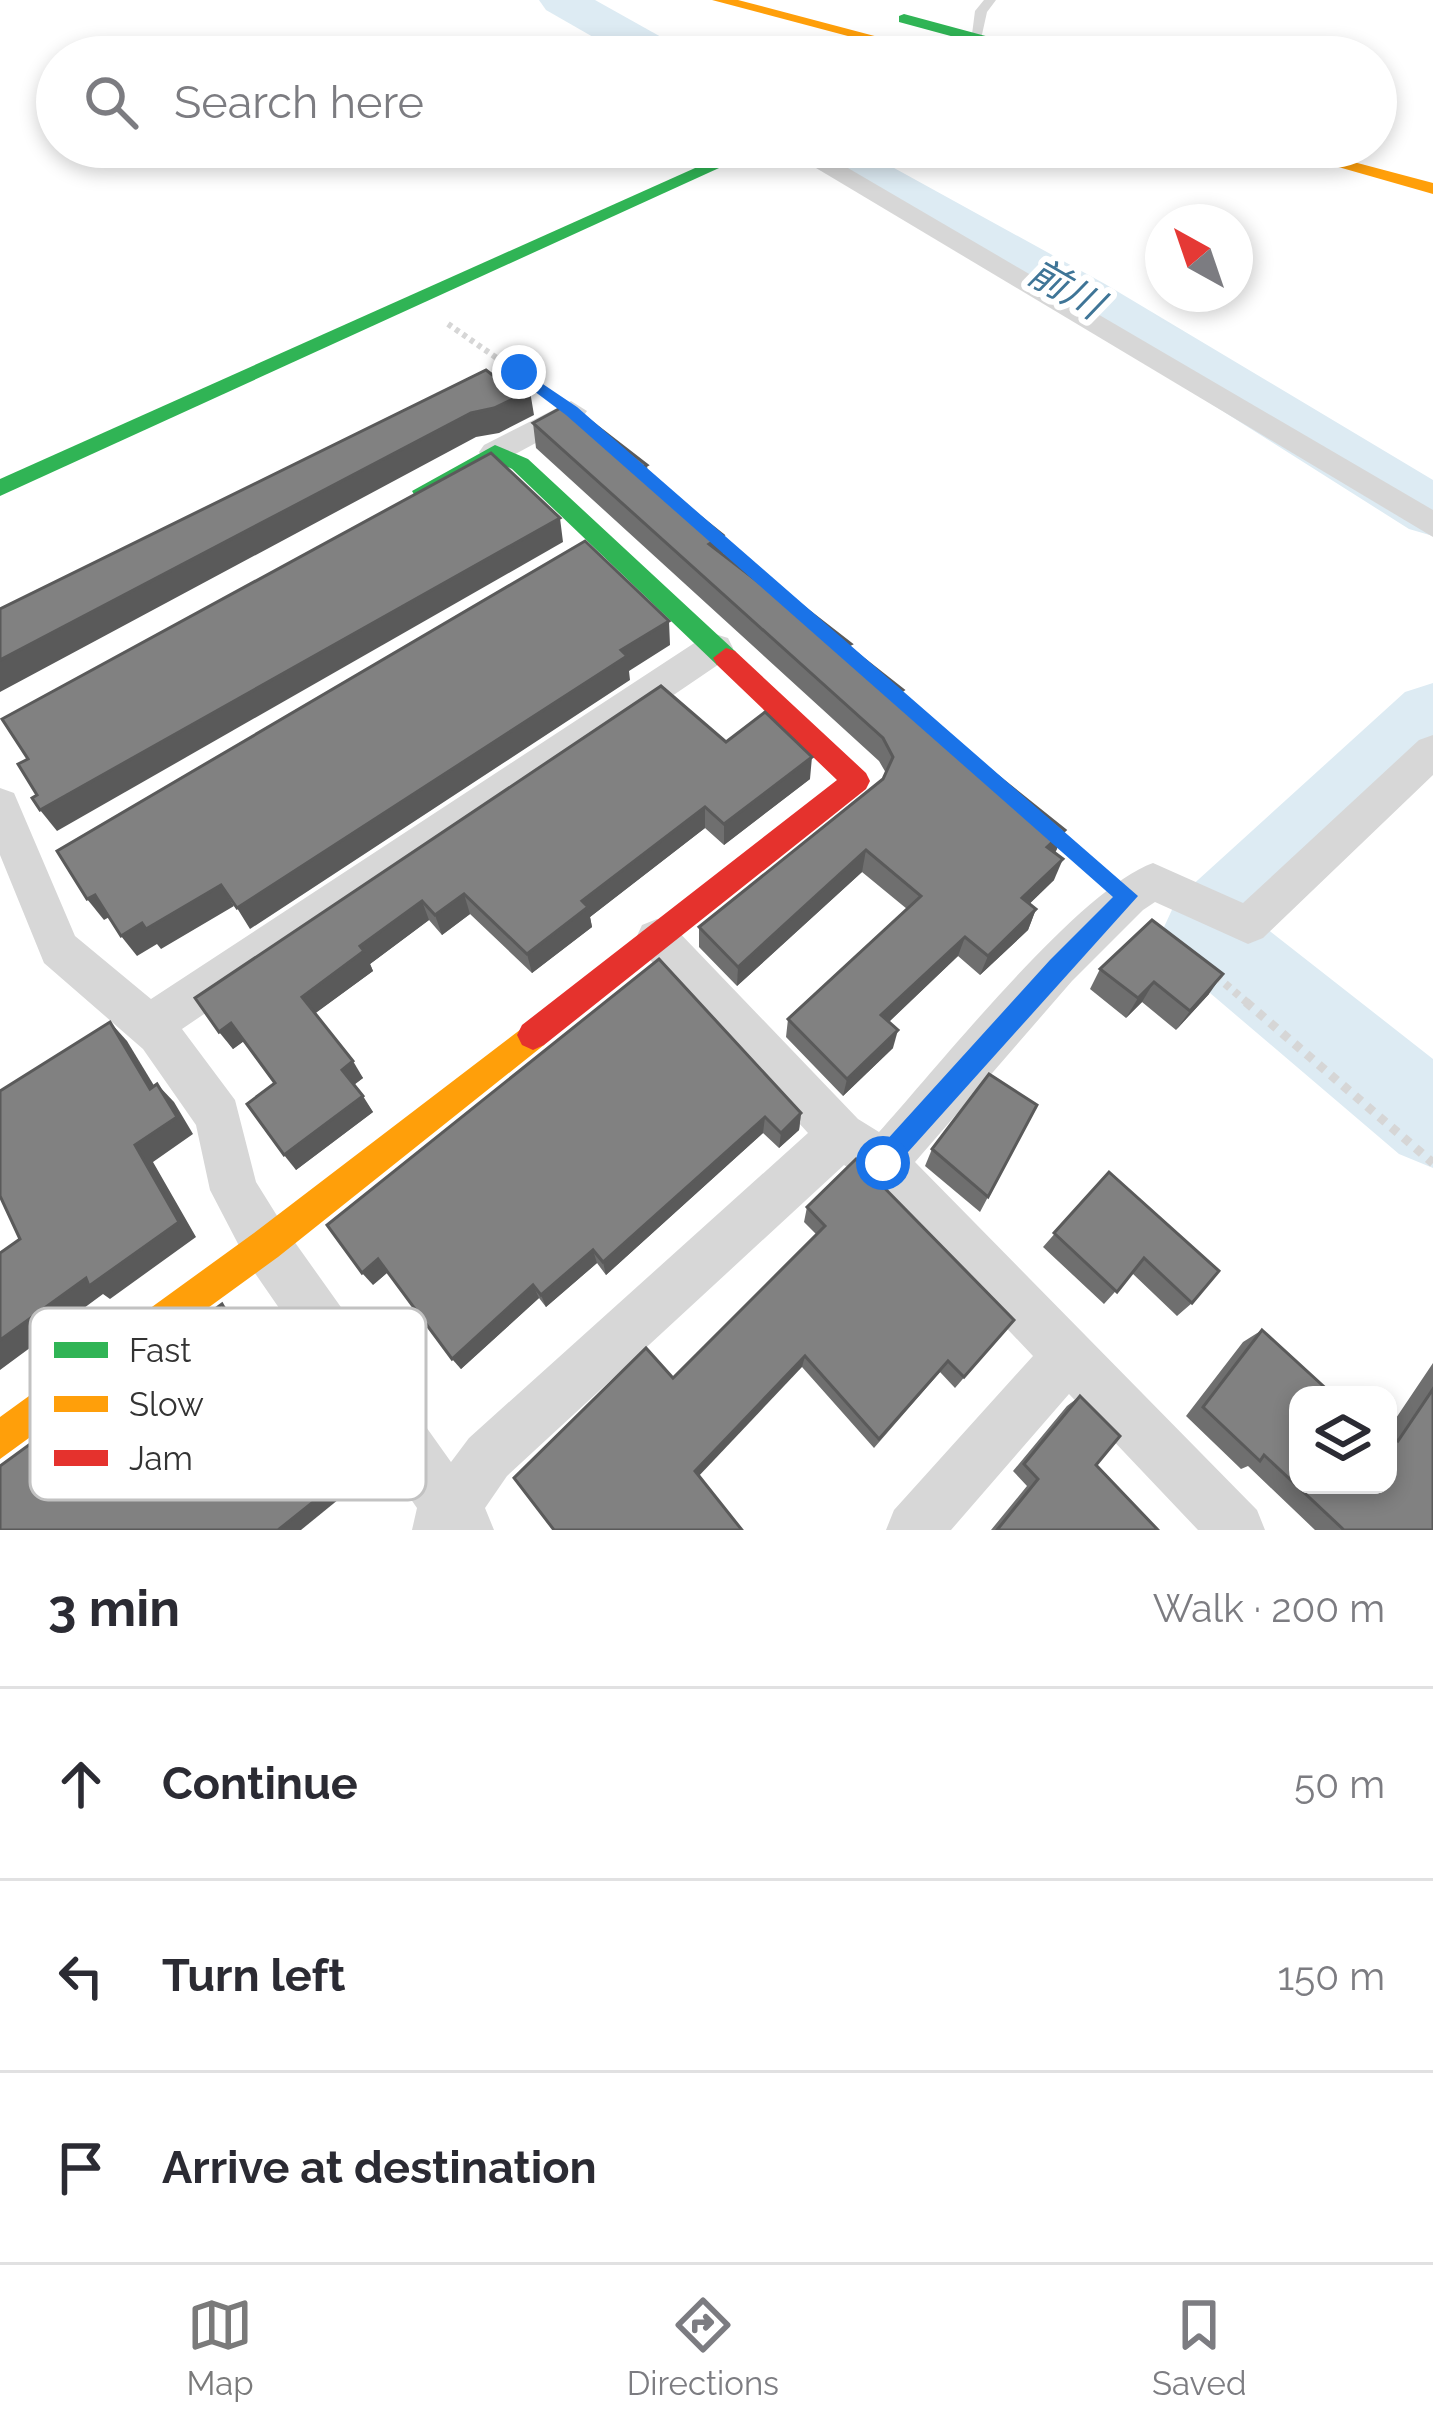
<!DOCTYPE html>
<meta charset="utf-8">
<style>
:root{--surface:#fff;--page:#f2f2f3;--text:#2b2b33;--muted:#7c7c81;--line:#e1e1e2;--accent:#7a7a7a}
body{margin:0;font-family:Raleway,"Noto Sans JP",sans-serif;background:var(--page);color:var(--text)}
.controls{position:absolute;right:36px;bottom:36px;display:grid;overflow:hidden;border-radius:24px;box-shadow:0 6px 18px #0003}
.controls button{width:108px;height:108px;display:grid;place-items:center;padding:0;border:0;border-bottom:3px solid var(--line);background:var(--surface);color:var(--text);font:60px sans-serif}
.compass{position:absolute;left:1145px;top:204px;width:108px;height:108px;border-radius:50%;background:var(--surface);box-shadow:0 6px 18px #0003;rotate:320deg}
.stop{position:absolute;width:36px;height:36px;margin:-27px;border:9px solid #1a73e8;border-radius:50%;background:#fff}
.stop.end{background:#1a73e8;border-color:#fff;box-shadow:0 3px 12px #0008}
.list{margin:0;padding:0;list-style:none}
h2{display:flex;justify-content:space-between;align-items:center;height:156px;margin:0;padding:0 48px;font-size:51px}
h2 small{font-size:39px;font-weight:400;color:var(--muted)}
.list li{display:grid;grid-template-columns:78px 1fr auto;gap:36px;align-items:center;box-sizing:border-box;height:192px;padding:0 48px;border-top:3px solid var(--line)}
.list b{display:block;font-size:45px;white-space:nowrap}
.list em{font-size:39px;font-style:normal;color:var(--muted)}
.icon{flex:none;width:66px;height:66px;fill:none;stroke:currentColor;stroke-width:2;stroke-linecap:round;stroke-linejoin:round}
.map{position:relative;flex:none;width:1433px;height:1530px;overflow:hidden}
.search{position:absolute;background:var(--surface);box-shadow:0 6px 18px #0003;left:36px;right:36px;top:36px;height:132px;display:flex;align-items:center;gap:30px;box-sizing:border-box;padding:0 42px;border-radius:66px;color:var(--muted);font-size:45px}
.sheet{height:732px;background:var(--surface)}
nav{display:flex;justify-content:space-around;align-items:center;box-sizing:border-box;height:168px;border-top:3px solid var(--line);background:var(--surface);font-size:33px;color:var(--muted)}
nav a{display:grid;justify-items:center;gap:6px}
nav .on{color:var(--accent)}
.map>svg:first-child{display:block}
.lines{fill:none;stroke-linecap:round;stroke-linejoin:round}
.river{fill:#ddebf3;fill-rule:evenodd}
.path-far2{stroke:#d6d6d6;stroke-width:6;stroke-dasharray:4.5 4.5;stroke-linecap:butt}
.path-far1{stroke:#d6d6d6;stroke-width:8;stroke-dasharray:6 6;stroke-linecap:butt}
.path{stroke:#d6d6d6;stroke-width:9;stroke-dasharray:8 8;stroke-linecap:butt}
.lane{fill:#d7d7d7;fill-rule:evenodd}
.street{fill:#d7d7d7;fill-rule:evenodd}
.fast{fill:#30b455;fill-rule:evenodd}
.slow{fill:#ff9f0a;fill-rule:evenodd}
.jam{fill:#e5322d;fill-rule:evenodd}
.wall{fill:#6f6f6f}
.shaded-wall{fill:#5a5a5a}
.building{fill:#818181;stroke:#5a5a5a;stroke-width:3}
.route{fill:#1a73e8}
.labels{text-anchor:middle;stroke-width:12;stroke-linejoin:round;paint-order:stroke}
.far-water-label{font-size:39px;font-style:italic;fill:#3f7597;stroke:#fff}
.key{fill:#fff;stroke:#c2c2c2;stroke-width:3}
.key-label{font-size:33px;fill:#333}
</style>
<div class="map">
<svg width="1433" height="1530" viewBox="0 0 1433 1530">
<rect width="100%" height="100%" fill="#fff"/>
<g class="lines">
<g class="river">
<path d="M539 0H595L679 47 686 57H628L546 10Z"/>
<path d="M791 147H856L1105 284 1433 480V536L1409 529 1063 310 799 158Z"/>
<path d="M1433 683V763L1266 928 1433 1059V1168L1399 1154 1203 987 1177 955 1164 927 1177 899 1405 692Z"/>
</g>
<g class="path-far2">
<path d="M448 324 544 391"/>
<path d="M720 540 775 589"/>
</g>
<g class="path-far1">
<path d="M772 586 785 598"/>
<path d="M1054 832 1102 874"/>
<path d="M1216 976 1250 1005"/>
</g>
<path class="path" d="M1246 1002 1433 1163"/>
<path class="lane" d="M984 0H996L987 12 981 39 971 42 975 11Z"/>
<g class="street">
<path d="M781 147H812L1433 510V537Z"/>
<path d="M571 401 587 411 582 418 506 459H484L479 452 484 445Z"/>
<path d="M715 634 728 638 733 648 728 658 182 1029 235 1100 256 1182 284 1227 451 1462 469 1438 808 1133 642 951 636 938 642 925 657 919 672 925 858 1119 879 1132C938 1067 1078 890 1153 863L1243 903 1419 740 1433 735V775L1263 938 1248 944 1155 902 1143 910 1072 981 915 1162 1257 1510 1265 1530H1198L1069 1394 951 1530H886L894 1510 1033 1356 866 1180 844 1165 507 1476 485 1508 494 1530H412L417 1508 248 1263 210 1190 196 1125 143 1049 44 963 0 855V788L14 793 75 936 151 999 702 638Z"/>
</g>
<g class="fast">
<path d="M904 14 1052 54 1054 57H1028L899 22V16Z"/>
<path d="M742 147H765L0 496V479Z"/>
<path d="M495 445 528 459 735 651 739 658 735 665H717L512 469 495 461 431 496H415L412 491Z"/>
</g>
<g class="slow">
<path d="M712 0H738L954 57H927Z"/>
<path d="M1268 147H1297L1433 183V194Z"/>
<path d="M533 1020 544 1025 549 1035 544 1045 278 1257 0 1459V1417L254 1233Z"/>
</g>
<path class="jam" d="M726 648 735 651 866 773 870 781 866 789 544 1045 533 1050 522 1045 517 1035 522 1025 837 780 717 665 713 658Z"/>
</g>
<g class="wall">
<path d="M533 423 647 465 648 475 723 535V555L903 690 901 699 1065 830 1055 853 1054 880 1029 904 1036 909 1028 930 980 975 958 956 889 1022 893 1048 843 1096 786 1037 788 1019 907 909 862 872 737 986 699 947V927L883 779 886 773 879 761 536 448Z"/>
<path d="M726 742 810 779 724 845 705 828 590 917 592 927 532 973 470 914 442 935 429 920 370 964 373 971 315 1013 363 1078 354 1085 373 1112 296 1170 275 1083 244 1041 233 1049 195 998Z"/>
<path d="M659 959 801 1113 799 1130 779 1148 763 1133 606 1275 597 1263 546 1307 539 1298 461 1369 388 1272 373 1285Z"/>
<path d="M1100 969 1209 994 1176 1030 1142 1002 1126 1018 1090 989Z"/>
<path d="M1037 1105 980 1212 925 1166 932 1149Z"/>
<path d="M1109 1172 1192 1303 1177 1316 1132 1273 1104 1304 1043 1247Z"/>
<path d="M807 1207 1014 1320 955 1388 940 1372 874 1448 802 1367 673 1378 816 1234 804 1222Z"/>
<path d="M1262 1330 1388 1485V1430L1433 1363V1530H1315L1248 1466 1241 1469 1186 1416 1243 1342Z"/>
<path d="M1080 1396 1096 1465 1158 1530H991L1027 1486 1013 1471 1067 1406Z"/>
</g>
<g class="shaded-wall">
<path d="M530 391 534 415 499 433 476 437 0 692V660L471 413Z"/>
<path d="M560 518 563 542 57 831 40 810Z"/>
<path d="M723 535V559L709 544Z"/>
<path d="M669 621 670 645 629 671 630 680 250 929 237 908 621 650Z"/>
<path d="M812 757 810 779 724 845V824Z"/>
<path d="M705 807V828L590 917 592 927 532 973 527 954 582 901Z"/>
<path d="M1065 830 1056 851 1038 868 1047 847Z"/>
<path d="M866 850 862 872 737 986 738 967Z"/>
<path d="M1063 859 1054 880 1014 919 1022 898Z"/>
<path d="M221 885 234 906 161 949 157 944 137 956 121 936 142 923Z"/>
<path d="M464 894 470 914 442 935 435 915Z"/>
<path d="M95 895 111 916 104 920 87 899Z"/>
<path d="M422 901 429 920 370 964 373 971 313 1015 302 997 360 946Z"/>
<path d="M1036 909 1028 930 980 975 988 956Z"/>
<path d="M965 937 958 956 877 1033 881 1015Z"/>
<path d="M1223 974 1209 994 1176 1030 1190 1011Z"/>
<path d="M1154 982 1142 1002 1126 1018 1138 998Z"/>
<path d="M110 1022 127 1041 167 1107 150 1089Z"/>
<path d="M231 1023 244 1041 233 1049 219 1032Z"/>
<path d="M898 1030 893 1048 843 1096 847 1079Z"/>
<path d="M353 1061 363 1078 352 1086 342 1070Z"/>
<path d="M157 1084 174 1102 193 1134 153 1162 196 1237 110 1299 103 1294 0 1370V1340L86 1278Z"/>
<path d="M363 1096 373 1112 296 1170 284 1155Z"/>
<path d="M801 1113 799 1130 779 1148 781 1133Z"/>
<path d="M765 1117 763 1133 606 1275 603 1262Z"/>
<path d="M593 1250 597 1263 546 1307 541 1295Z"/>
<path d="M378 1259 388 1272 373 1285 362 1273Z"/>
<path d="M533 1285 539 1298 461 1369 452 1359Z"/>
<path d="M222 1304 238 1317 298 1422 283 1412Z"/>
<path d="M805 1356 802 1367 696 1479 695 1471Z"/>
<path d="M300 1399 315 1408 355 1486 301 1530H278Z"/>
</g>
<g class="building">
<path d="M486 370 495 377 505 372 530 391 494 408 471 413 0 660V609Z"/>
<path d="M568 404 647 465 640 469 723 535 709 544 778 597 784 592 851 644 847 646 903 690 896 695 1065 830 1047 847 1063 859 1022 898 1036 909 988 956 965 937 881 1015 898 1030 847 1079 788 1019 921 896 866 850 738 967 699 927 883 779 893 757 883 738 533 423Z"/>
<path d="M491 453 560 518 40 810 32 798 37 795 18 764 28 759 2 719Z"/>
<path d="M585 541 669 621 621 650 627 656 237 908 221 885 146 929 142 923 121 936 95 895 87 899 57 851Z"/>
<path d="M661 686 726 742 765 712 812 757 724 824 705 807 582 901 588 907 527 954 464 894 435 915 422 901 360 946 364 951 302 997 353 1061 342 1070 363 1096 284 1155 247 1104 275 1083 231 1023 219 1032 195 998Z"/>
<path d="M1152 920 1223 974 1190 1011 1154 982 1138 998 1100 969Z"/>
<path d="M659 959 801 1113 781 1133 765 1117 603 1262 593 1250 541 1295 533 1285 452 1359 378 1259 362 1273 327 1225Z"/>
<path d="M110 1022 150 1089 157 1084 177 1117 135 1145 179 1222 89 1286 86 1278 0 1340V1253L20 1239 0 1196V1091Z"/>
<path d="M989 1074 1037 1105 988 1197 932 1149Z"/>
<path d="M856 1159 1014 1320 964 1377 948 1361 879 1439 805 1356 695 1471 742 1530H554L514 1478 646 1348 673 1378 825 1226 807 1207Z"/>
<path d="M1109 1172 1219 1271 1192 1303 1144 1258 1117 1292 1054 1233Z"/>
<path d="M222 1304 283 1412 300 1399 342 1479 278 1530H0V1466Z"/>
<path d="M1262 1330 1333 1395H1298V1485H1388V1432L1398 1441 1433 1389V1530H1344L1264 1455 1260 1461 1203 1407Z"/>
<path d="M1080 1396 1120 1436 1096 1465 1158 1530H997L1038 1479 1024 1464Z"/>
</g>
<path class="route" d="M519 368 577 407 1138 896 891 1171H874V1154L1050 960 1113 897 566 415 514 376 512 372Z"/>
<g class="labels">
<g class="far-water-label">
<text transform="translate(1066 288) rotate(30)" y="14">前川</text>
</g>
</g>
<rect x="30" y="1308" width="396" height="192" rx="18" class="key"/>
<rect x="54" y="1342" width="54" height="16" fill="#30b455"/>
<rect x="54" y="1396" width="54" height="16" fill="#ff9f0a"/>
<rect x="54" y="1450" width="54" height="16" fill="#e5322d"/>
<g class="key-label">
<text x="129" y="1362">Fast</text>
<text x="129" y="1416">Slow</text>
<text x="129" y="1470">Jam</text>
</g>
</svg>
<div class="controls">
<button><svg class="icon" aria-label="layers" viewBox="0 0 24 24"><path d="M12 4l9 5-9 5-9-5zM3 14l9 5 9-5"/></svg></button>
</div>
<svg class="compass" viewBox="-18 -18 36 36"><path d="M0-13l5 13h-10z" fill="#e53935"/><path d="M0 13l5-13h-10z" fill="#7c7c81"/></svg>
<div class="stop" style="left:883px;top:1163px"></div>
<div class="stop end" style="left:519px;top:372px"></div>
<div class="search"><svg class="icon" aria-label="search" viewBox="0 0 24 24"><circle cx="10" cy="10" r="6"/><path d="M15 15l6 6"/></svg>Search here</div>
</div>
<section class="sheet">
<h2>3 min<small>Walk · 200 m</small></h2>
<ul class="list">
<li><svg class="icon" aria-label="ahead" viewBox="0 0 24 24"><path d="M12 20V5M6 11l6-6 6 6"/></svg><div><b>Continue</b></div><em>50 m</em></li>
<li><svg class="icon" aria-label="left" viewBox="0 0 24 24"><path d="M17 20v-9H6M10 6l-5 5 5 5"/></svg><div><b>Turn left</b></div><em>150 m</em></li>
<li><svg class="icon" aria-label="arrive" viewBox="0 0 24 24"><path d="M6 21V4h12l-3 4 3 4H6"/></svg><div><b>Arrive at destination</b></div></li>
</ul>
</section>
<nav>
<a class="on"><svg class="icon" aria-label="map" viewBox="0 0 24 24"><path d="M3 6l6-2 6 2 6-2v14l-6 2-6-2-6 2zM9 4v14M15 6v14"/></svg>Map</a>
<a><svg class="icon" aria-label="directions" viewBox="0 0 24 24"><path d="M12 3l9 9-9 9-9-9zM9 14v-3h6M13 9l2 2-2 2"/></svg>Directions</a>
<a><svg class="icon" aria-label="saved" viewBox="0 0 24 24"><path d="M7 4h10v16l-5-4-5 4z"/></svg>Saved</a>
</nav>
